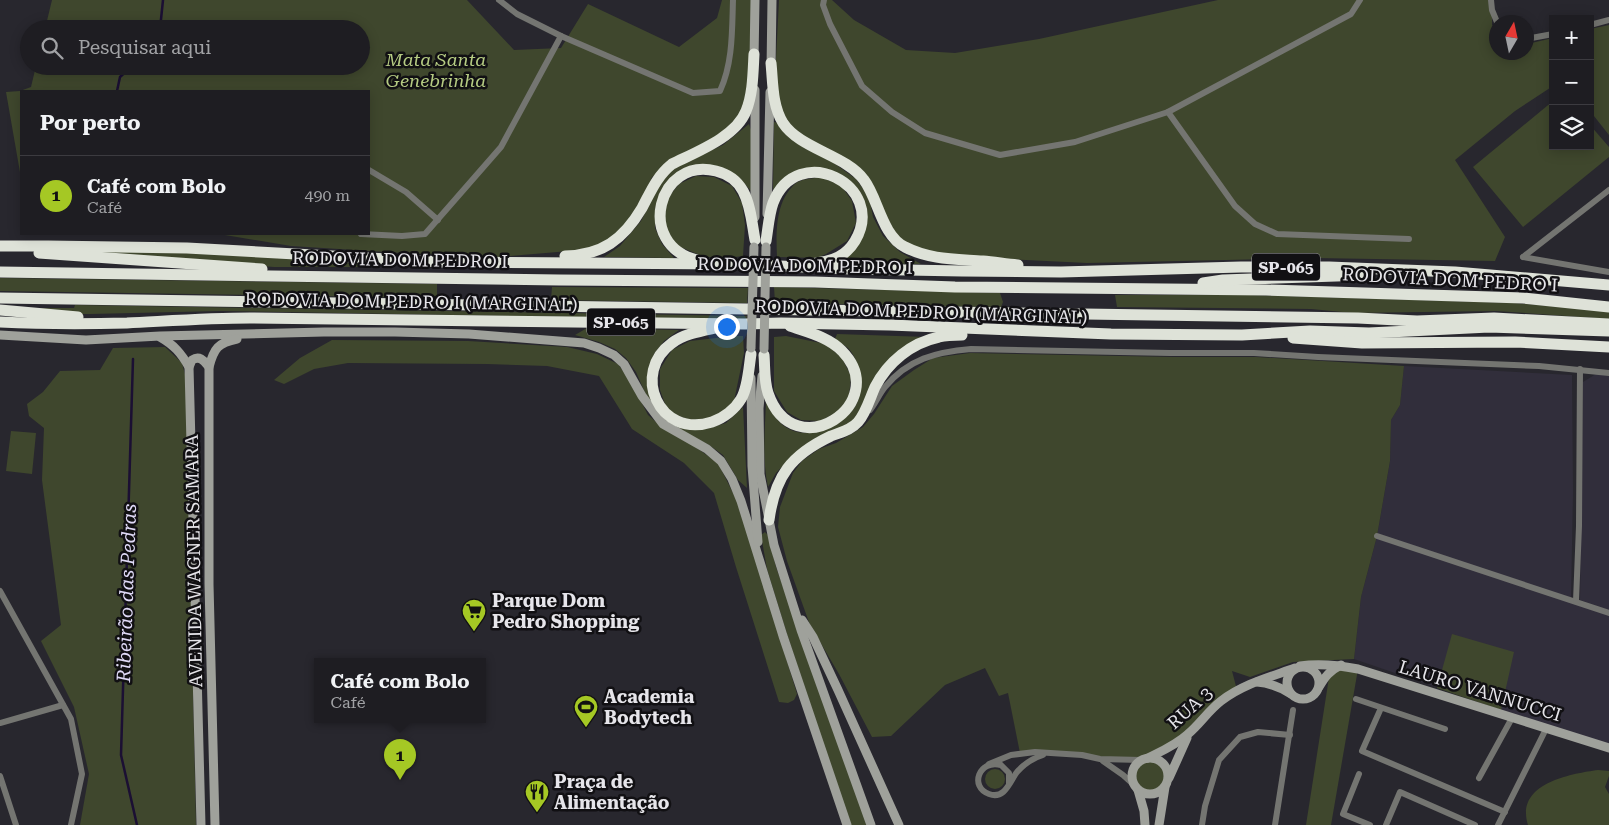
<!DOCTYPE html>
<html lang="pt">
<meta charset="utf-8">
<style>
:root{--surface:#1e1d22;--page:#2b2a2f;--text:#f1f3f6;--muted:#a1a2a5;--line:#3c3b40;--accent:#a5c824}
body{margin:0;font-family:"Roboto Serif",serif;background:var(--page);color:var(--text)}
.controls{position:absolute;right:15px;top:15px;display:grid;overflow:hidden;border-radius:0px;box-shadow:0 2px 12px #0003}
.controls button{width:45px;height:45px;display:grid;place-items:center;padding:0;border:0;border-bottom:1px solid var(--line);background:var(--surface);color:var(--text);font:25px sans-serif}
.compass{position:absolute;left:1489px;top:15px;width:45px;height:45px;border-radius:50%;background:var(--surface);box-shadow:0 2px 12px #0003;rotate:9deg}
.you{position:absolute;left:726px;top:326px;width:18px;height:18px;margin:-12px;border:4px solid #fff;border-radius:50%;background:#1a73e8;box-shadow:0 0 0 8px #1a73e833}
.badge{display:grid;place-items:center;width:32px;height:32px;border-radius:50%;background:var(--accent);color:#111;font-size:16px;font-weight:700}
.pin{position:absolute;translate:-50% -41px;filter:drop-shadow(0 1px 2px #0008)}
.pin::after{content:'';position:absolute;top:26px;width:18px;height:15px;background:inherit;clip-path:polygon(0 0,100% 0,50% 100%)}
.popup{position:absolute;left:314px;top:658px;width:172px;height:65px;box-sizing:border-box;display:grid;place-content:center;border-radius:0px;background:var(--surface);filter:drop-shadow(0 1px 4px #0005);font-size:16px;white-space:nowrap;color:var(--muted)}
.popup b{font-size:19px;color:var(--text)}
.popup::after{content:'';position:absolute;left:50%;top:100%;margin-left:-10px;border:10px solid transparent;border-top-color:var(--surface)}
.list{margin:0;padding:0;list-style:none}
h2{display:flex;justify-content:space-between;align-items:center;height:65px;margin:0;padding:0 20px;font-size:21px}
h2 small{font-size:16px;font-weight:400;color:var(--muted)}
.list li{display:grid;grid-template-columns:32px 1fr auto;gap:15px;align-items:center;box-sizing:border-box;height:80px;padding:0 20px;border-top:1px solid var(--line)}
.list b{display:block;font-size:19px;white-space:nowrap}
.list p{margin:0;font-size:16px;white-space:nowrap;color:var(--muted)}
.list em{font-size:16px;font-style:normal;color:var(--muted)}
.icon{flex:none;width:28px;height:28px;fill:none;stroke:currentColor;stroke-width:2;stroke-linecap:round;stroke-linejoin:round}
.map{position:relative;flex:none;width:1609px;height:825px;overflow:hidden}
.search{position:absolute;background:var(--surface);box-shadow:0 2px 12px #0003;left:20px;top:20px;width:350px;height:55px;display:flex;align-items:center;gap:12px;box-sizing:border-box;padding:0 18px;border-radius:28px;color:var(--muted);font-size:19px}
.panel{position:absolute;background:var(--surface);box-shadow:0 2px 12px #0003;left:20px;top:90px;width:350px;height:145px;border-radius:0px}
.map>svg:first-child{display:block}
.built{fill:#312e3b}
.green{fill:#3f472d}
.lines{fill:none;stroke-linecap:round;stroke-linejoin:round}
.stream{stroke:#1b0f33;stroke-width:2.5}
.street{stroke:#747571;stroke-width:6}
.secondary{stroke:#9fa19b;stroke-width:9}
.highway{stroke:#dee2d8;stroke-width:11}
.secondary-bridge{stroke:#9fa19b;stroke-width:9}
.labels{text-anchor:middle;stroke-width:5;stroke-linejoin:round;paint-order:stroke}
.shield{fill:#111013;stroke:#a6a5aa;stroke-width:1}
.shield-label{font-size:16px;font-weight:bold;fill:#e6e5ea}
.park-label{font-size:18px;font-style:italic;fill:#b6cc83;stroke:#111013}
.street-label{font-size:18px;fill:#e6e5ea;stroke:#111013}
.poi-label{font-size:18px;font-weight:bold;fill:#e6e5ea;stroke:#111013;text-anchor:start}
.water-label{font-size:19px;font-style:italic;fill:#e0daf7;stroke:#111013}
</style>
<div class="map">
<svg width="1609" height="825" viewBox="0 0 1609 825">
<rect width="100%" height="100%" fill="#28272e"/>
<g class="built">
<path d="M1404 366 1572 375 1573 492 1571 599 1609 613V746L1354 659 1361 597 1377 536 1390 461 1391 420 1400 405Z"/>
<path d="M1596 374 1609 376V610L1580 600 1583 382Z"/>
</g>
<g class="green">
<path d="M52 0H467L514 50 561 48 588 4 679 47 717 18 722 0H754L746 112 726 136 652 177 639 212 605 248 498 257 402 253 291 246 219 234H369V91H21V178L6 92 20 91 31 87 36 66H361V29H45Z"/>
<path d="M779 0H832L854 20 906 50 955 53 1039 39 1218 0H1492V25L1496 28V52H1526L1527 44 1553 38V86L1515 111 1455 160 1505 237 1495 261 1315 258 1087 263 923 255 896 239 867 185 784 124 774 98Z"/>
<path d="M1609 25V135L1590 111V29Z"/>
<path d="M1553 101V146H1590V125L1609 147V157L1523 227 1473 167Z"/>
<path d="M774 122 778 123 856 179 869 197 873 217 883 236 900 252 921 264 839 263 865 207 833 171 782 180 773 190Z"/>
<path d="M749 124 751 130 752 192 743 182 701 165 661 192 655 209V228L662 244 674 258 604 257 620 246 641 221 661 182 675 167 723 145Z"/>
<path d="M696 176 714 177 732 186 742 203 745 225 743 256 727 258 705 257 675 245 664 223 667 199 679 184Z"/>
<path d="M819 177 840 184 852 201 856 223 847 241 826 254 817 258 777 257C776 232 775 201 796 183 801 179 812 179 819 177Z"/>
<path d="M100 251 191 253 274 257 379 265V267H274L101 253Z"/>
<path d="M0 278 437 284V298L0 291Z"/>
<path d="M552 287 748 288 747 303 551 300Z"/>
<path d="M774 287 1000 293 1003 302 1001 307 775 303Z"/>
<path d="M1115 295H1250L1514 303 1609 311V319L1496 311 1353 313 1311 309 1117 307Z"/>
<path d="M75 305 747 316 746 320 220 311 90 314H73L28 308H74Z"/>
<path d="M587 328 679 330 664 341 654 354 648 376 663 417 684 429H706L726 423 743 407 747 488 738 480 723 455 709 445 663 421 646 395 636 372 626 358 615 349 599 342 575 335Z"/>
<path d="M837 334 927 337 901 350 857 418 791 457 776 473 768 487C762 459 765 429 766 401 771 412 779 425 791 430 813 440 847 424 857 403 861 393 860 382 859 372 858 364 854 354 848 348 844 345 839 342 835 339Z"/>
<path d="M734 336H743L744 353 734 401 717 418 690 420 668 412 660 390V369L672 350 690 341Z"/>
<path d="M786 336 826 344 842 358 851 376 849 397 838 412 820 421 801 420 787 412 774 391V337Z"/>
<path d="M332 340 468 341 567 347 597 354 618 364 631 382 648 415 662 427 684 439 718 463 740 507 797 694 794 700 788 703 779 702 736 567 714 493 684 463 632 429 599 376 547 366 487 364 348 363 314 369 284 384 274 380 300 358Z"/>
<path d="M165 347 182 363 186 378 196 825H80L89 774 74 707 41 641 61 625 42 480 44 428 29 416 27 404 43 392 60 371 100 370 113 348Z"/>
<path d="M970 353 1174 357H1256L1404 366 1400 405 1391 420 1390 461 1377 536 1361 597 1354 659 1293 662 1250 677 1232 671 1237 690 1192 731 1148 758 1127 760 1020 753 1008 693 999 696 985 668 945 685 891 736 872 737 839 674 810 625 787 561 778 527 780 507 793 473 802 461 819 449 836 443 863 427 874 414 892 386 914 370 933 358Z"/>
<path d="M11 431 36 433 32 474 6 471Z"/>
<path d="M765 532 768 535 776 567 868 825H850L787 634 767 569 761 535Z"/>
<path d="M1452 634 1514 652 1501 710 1437 688Z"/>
<path d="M1358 669 1331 825H1306L1330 671Z"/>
<circle cx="1150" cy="776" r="15"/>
<circle cx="995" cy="779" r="10"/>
<path d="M1598 770 1609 771V776L1605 787 1609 794V825H1528C1515 784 1569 774 1598 770Z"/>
</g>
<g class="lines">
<g class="stream">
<path d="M160 29 163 0"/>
<path d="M117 91 120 77 132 66"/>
<path d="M133 359 121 755 137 825"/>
</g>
<g class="street">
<path d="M499 0 517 14 561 36 693 93 720 91C733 63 732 30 733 0"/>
<path d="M824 0 823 5 830 24 862 86 892 112 925 133 1000 155 1075 142 1168 112 1351 14 1360 0"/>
<path d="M1491 0 1492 10 1497 22"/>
<path d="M1590 25 1609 20"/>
<path d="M1526 39 1553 34"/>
<path d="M1168 112 1235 206 1255 224 1277 234 1409 239"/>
<path d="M369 170 406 192 438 220"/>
<path d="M361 234 402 236 425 234 501 147 561 36"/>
<path d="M1523 257 1609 190"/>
<path d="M1523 257 1609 272"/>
<path d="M870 410C876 403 879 394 885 387 908 359 936 352 971 349L1170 353H1254L1318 357 1539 366 1609 373"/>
<path d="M1377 536 1609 613"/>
<path d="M0 591 71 719 82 774 71 825"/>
<path d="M1576 601 1579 526 1580 369"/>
<path d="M1356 699 1445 729"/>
<path d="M1381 708 1362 751 1505 812"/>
<path d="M0 723 63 705"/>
<path d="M1103 761 1123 775 1133 784"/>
<path d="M989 764 1011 755 1035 752 1082 755 1100 759 1141 760"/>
<path d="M1359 774 1343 814 1370 825"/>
<path d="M0 776 16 825"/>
<path d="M1479 778 1512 718"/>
<path d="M1009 784V773L1001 765C979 759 969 787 989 794 1005 800 1010 781 1017 772 1024 764 1033 758 1043 755"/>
<path d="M1202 825 1205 806 1219 760 1240 737 1258 732 1290 735"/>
<path d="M1275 825 1293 710"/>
<path d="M1386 825 1400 792 1475 825"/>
<path d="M1498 825 1546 729"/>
</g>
<g class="secondary">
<path d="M754 60 755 0"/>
<path d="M771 69 772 0"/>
<path d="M755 90V217"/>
<path d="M767 214 770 92"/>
<path d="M0 335 86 340 160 336 324 332H395L469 334 584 343 599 348 614 355 624 364 642 396 663 424 707 449 721 461 732 479 741 501 783 636 847 825"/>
<path d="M160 337C174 345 181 353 189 367L201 825"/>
<path d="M189 367 192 360C200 355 204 361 209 367"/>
<path d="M762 376 759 408 760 474 774 545 801 630 871 825"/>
<path d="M751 378 752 466 758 542"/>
<path d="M802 620 813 637 838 690 899 825"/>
<path d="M1300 666C1320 663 1338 665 1358 669L1609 748"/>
<circle cx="1303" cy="683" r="16"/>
<path d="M1257 682C1270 683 1280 687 1291 694"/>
<path d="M1319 687C1325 677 1329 671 1341 665"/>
<circle cx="1150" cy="776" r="18"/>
<path d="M1148 758C1162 751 1176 745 1188 734 1200 724 1208 711 1221 701 1243 684 1270 677 1295 668"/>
<path d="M1169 778 1187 738"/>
<path d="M1138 790 1144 811 1145 825"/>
<path d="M215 825 209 584V367C214 348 218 343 237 339"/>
<path d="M1159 825 1165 787"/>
</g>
<g class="highway">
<path d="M771 63C773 83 772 105 783 123 800 149 846 155 864 180 878 198 882 236 905 247 930 260 956 259 983 261 995 262 1006 264 1018 265"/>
<path d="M766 241C768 229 769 214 773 203 797 140 888 185 855 241 846 256 833 261 816 263"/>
<path d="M0 246H48L187 248 443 262 729 264 851 269 962 271 1061 272 1241 267H1329L1455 272 1609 285"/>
<path d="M39 253 262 269"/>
<path d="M565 256C602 255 623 240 642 208 651 191 657 176 672 164 696 152 736 137 746 111 753 94 753 73 754 54"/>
<path d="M697 260C635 245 658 156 716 171 728 174 737 180 743 191 751 206 752 224 755 240"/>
<path d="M0 272 559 280 815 282 955 287 1266 290 1523 298 1609 307"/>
<path d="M1203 283 1223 280 1366 275"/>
<path d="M0 298 1358 318 1417 321 1494 318 1609 324"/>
<path d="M0 310 78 317"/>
<path d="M0 322C42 324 85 324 127 323 168 321 209 318 250 318L745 324 781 323 890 325 1111 334 1242 335 1310 331 1369 333 1489 327 1609 331"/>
<path d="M715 328C701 331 684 334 672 343 631 372 658 439 712 422 724 418 735 409 741 399 748 388 749 366 751 354"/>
<path d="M1293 338 1362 343 1515 342 1609 347"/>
<path d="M764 355C765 367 764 381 768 393 794 469 893 403 842 351 829 337 807 332 790 326"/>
<path d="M769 520C775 476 791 455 831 436 841 432 851 430 858 422 866 413 870 398 875 387 888 362 911 343 939 337 947 335 955 335 962 335"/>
</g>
<g class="secondary-bridge">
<path d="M751 348 754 247"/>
<path d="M764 349 766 247"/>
</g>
</g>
<defs>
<symbol id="supermarket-pin" viewBox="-11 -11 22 30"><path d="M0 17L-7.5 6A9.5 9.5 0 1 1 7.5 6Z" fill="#a5c824" stroke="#111013"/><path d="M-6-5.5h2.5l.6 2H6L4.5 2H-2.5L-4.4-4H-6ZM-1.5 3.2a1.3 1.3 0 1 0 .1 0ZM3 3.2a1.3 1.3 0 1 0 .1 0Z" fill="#111"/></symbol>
<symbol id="stadium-pin" viewBox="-11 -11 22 30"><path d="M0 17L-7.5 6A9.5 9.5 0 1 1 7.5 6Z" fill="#a5c824" stroke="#111013"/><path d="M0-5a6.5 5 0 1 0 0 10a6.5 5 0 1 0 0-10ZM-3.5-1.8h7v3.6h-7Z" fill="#111"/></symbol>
<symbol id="restaurant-pin" viewBox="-11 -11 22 30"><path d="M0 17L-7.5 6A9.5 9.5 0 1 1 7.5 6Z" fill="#a5c824" stroke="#111013"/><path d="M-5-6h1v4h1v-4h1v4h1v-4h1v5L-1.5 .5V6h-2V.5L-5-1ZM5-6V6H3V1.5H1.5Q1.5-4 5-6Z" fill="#111"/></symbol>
</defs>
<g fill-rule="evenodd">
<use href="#supermarket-pin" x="460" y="597" width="28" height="38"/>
<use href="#stadium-pin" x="572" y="693" width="28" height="38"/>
<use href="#restaurant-pin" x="523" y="778" width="28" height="38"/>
</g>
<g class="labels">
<g class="shield">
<rect x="1252" y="253.5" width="68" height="27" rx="4"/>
<rect x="587" y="308.5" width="68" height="27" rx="4"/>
</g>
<g class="shield-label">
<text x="1286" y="273">SP-065</text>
<text x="621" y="328">SP-065</text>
</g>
<g class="park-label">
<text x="436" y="66">Mata Santa<tspan x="436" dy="21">Genebrinha</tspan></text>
</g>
<g class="street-label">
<text transform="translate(400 260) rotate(1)" y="6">RODOVIA DOM PEDRO I</text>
<text transform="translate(805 266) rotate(1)" y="6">RODOVIA DOM PEDRO I</text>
<text transform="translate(1450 280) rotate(3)" y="6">RODOVIA DOM PEDRO I</text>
<text transform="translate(411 302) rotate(1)" y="6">RODOVIA DOM PEDRO I (MARGINAL)</text>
<text transform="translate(921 312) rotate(2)" y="6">RODOVIA DOM PEDRO I (MARGINAL)</text>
<text transform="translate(194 561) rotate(-91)" y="6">AVENIDA WAGNER SAMARA</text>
<text transform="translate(1480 691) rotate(17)" y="6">LAURO VANNUCCI</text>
<text transform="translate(1190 708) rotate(-42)" y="6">RUA 3</text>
</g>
<g class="poi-label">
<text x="492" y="607">Parque Dom<tspan x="492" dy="21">Pedro Shopping</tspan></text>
<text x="604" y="703">Academia<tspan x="604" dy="21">Bodytech</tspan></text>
<text x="554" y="788">Praça de<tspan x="554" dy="21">Alimentação</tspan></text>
</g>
<g class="water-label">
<text transform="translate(126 593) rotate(-88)" y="7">Ribeirão das Pedras</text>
</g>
</g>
</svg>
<div class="controls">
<button>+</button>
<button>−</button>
<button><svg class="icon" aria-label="layers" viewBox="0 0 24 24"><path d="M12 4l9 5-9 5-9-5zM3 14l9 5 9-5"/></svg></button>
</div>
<svg class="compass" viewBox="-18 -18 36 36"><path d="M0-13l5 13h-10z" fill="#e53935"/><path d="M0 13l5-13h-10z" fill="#a1a2a5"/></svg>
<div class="you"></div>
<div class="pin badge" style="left:400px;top:780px">1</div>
<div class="popup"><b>Café com Bolo</b>Café</div>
<div class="search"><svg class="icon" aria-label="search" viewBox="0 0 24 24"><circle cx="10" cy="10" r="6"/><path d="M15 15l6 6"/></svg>Pesquisar aqui</div>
<section class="panel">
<h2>Por perto<small></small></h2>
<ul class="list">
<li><span class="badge">1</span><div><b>Café com Bolo</b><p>Café</p></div><em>490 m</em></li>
</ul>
</section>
</div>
